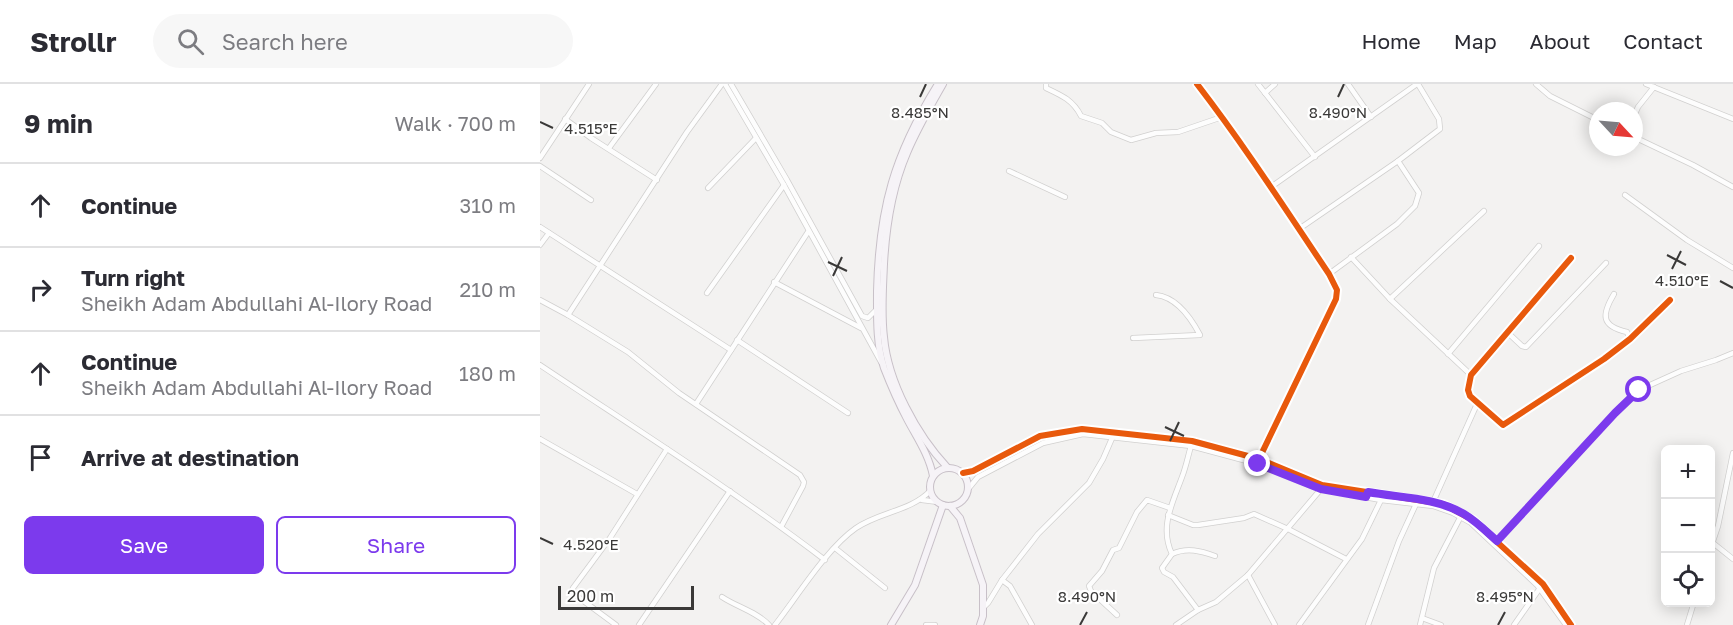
<!DOCTYPE html>
<meta charset="utf-8">
<style>
:root{--surface:#fff;--page:#f7f7f7;--text:#2b2b33;--muted:#7c7c81;--line:#e1e1e2;--accent:#7c3aed}
body{margin:0;font-family:"Golos Text",sans-serif;background:var(--page);color:var(--text)}
.controls{position:absolute;right:18px;bottom:18px;display:grid;overflow:hidden;border-radius:9px;box-shadow:0 3px 15px #0003}
.controls button{width:54px;height:54px;display:grid;place-items:center;padding:0;border:0;border-bottom:2px solid var(--line);background:var(--surface);color:var(--text);font:30px sans-serif}
.compass{position:absolute;left:1049px;top:18px;width:54px;height:54px;border-radius:50%;background:var(--surface);box-shadow:0 3px 15px #0003;rotate:116deg}
.scale{position:absolute;left:18px;bottom:15px;width:136px;box-sizing:border-box;padding-left:6px;border:3px solid #3a3938;border-top:0;font-size:16px;line-height:21px;white-space:nowrap;color:#3a3938;-webkit-text-stroke:4px #fff;paint-order:stroke}
.stop{position:absolute;width:18px;height:18px;margin:-14px;border:4px solid #7c3aed;border-radius:50%;background:#fff}
.stop.end{background:#7c3aed;border-color:#fff;box-shadow:0 2px 6px #0008}
.list{margin:0;padding:0;list-style:none}
h2{display:flex;justify-content:space-between;align-items:center;height:78px;margin:0;padding:0 24px;font-size:26px}
h2 small{font-size:20px;font-weight:400;color:var(--muted)}
.list li{display:grid;grid-template-columns:39px 1fr auto;gap:18px;align-items:center;box-sizing:border-box;height:84px;padding:0 24px;border-top:2px solid var(--line)}
.list b{display:block;font-size:22px;white-space:nowrap}
.list p{margin:0;font-size:20px;white-space:nowrap;color:var(--muted)}
.list em{font-size:20px;font-style:normal;color:var(--muted)}
.actions{display:flex;gap:12px;padding:18px 24px}
.actions a{flex:1;padding:14px 0;border:2px solid var(--accent);border-radius:9px;text-align:center;font-size:21px;color:var(--accent)}
.actions .main{background:var(--accent);color:#fff}
.icon{flex:none;width:33px;height:33px;fill:none;stroke:currentColor;stroke-width:2;stroke-linecap:round;stroke-linejoin:round}
.map{position:relative;flex:none;width:1193px;height:541px;overflow:hidden}
header{display:flex;align-items:center;gap:36px;box-sizing:border-box;height:84px;padding:0 30px;background:var(--surface);border-bottom:2px solid var(--line)}
header strong{font-size:28px}
nav{display:flex;gap:33px;margin-inline-start:auto;font-size:21px}
.search{width:420px;height:54px;background:var(--page);display:flex;align-items:center;gap:15px;box-sizing:border-box;padding:0 21px;border-radius:33px;color:var(--muted);font-size:22px}
main{display:flex}
aside{flex:1;background:var(--surface)}
.map>svg:first-child{display:block}
.lines{fill:none;stroke-linecap:round;stroke-linejoin:round}
.minor-casing{stroke:#d1d0cf;stroke-width:6}
.major-casing{stroke:#c8c0c8;stroke-width:8}
.minor{stroke:#fdfdfd;stroke-width:4.5}
.major{stroke:#f6f3f7;stroke-width:6}
.cycleway-casing{stroke:#fff;stroke-width:10}
.cycleway{stroke:#e8590c;stroke-width:6}
.route{stroke:#7c3aed;stroke-width:8}
.ticks{fill:none;stroke:#3a3938;stroke-width:2}
.ticks-label{font-size:15px;text-anchor:middle;fill:#3a3938;stroke:#fff;stroke-width:4.5;stroke-linejoin:round;paint-order:stroke}
</style>
<header>
<strong>Strollr</strong>
<div class="search"><svg class="icon" aria-label="search" viewBox="0 0 24 24"><circle cx="10" cy="10" r="6"/><path d="M15 15l6 6"/></svg>Search here</div>
<nav><a>Home</a><a>Map</a><a>About</a><a>Contact</a></nav>
</header>
<main>
<aside>
<h2>9 min<small>Walk · 700 m</small></h2>
<ul class="list">
<li><svg class="icon" aria-label="ahead" viewBox="0 0 24 24"><path d="M12 20V5M6 11l6-6 6 6"/></svg><div><b>Continue</b></div><em>310 m</em></li>
<li><svg class="icon" aria-label="right" viewBox="0 0 24 24"><path d="M7 20v-9h11M14 6l5 5-5 5"/></svg><div><b>Turn right</b><p>Sheikh Adam Abdullahi Al-Ilory Road</p></div><em>210 m</em></li>
<li><svg class="icon" aria-label="ahead" viewBox="0 0 24 24"><path d="M12 20V5M6 11l6-6 6 6"/></svg><div><b>Continue</b><p>Sheikh Adam Abdullahi Al-Ilory Road</p></div><em>180 m</em></li>
<li><svg class="icon" aria-label="arrive" viewBox="0 0 24 24"><path d="M6 21V4h12l-3 4 3 4H6"/></svg><div><b>Arrive at destination</b></div></li>
</ul>
<div class="actions"><a class="main">Save</a><a>Share</a></div>
</aside>
<div class="map">
<svg width="1193" height="541" viewBox="0 0 1193 541">
<rect width="100%" height="100%" fill="#f3f2f1"/>
<g class="lines">
<defs>
<g id="minor">
<path d="M185 0 244 101 341 278"/>
<path d="M191 0 247 96 322 232 328 234 336 226"/>
<path d="M506 0V4C521 11 533 16 541 32L562 39 571 48 591 56 616 49 638 48 682 33"/>
<path d="M657 0C704 61 746 126 789 190L797 206 796 215 719 375"/>
<path d="M718 0 775 73"/>
<path d="M808 0 831 33"/>
<path d="M996 0 1010 12 1058 36"/>
<path d="M1106 0 1193 35"/>
<path d="M725 9 735 0"/>
<path d="M1094 32 1098 23 1114 3"/>
<path d="M25 35 51 54 117 96"/>
<path d="M1094 53 1153 81 1193 103"/>
<path d="M69 64 116 0"/>
<path d="M0 74 49 0"/>
<path d="M0 82 51 116"/>
<path d="M469 87 525 113"/>
<path d="M731 103 877 0"/>
<path d="M168 104 216 54"/>
<path d="M1085 111 1147 156 1193 184"/>
<path d="M0 143 191 266"/>
<path d="M759 145 858 77 900 45 899 35 878 0"/>
<path d="M0 161 9 149"/>
<path d="M811 173 850 215 931 291"/>
<path d="M1031 174 931 291 928 306 930 312 963 341 1064 275 1090 255 1130 216"/>
<path d="M789 190 857 140 875 122 879 109 858 77"/>
<path d="M234 198 321 244"/>
<path d="M167 209 244 101"/>
<path d="M1074 210C1062 230 1060 242 1087 248L1090 255"/>
<path d="M850 215 944 127"/>
<path d="M0 216 28 231 88 268 139 309 260 391 264 398 263 402 241 443"/>
<path d="M28 231 147 48 182 0"/>
<path d="M967 248 982 262 986 263 1066 179"/>
<path d="M593 254 660 251C651 234 636 213 616 211"/>
<path d="M197 256 308 329"/>
<path d="M908 270 999 162"/>
<path d="M0 281C96 345 193 406 285 476"/>
<path d="M156 320 268 148"/>
<path d="M0 355 97 410"/>
<path d="M651 362C648 372 646 383 642 393 633 418 619 443 632 470L622 484 624 488 633 493 658 526"/>
<path d="M423 389 433 387 500 352 542 345 652 357 719 375 782 401 903 420 933 436 1003 500 1031 541"/>
<path d="M429 404 438 393 503 359 543 350 651 362 718 380 781 405 841 416 893 422 913 429 931 439 997 501 1026 541"/>
<path d="M382 416 398 418"/>
<path d="M893 418 937 320"/>
<path d="M628 431 653 441H658L704 434 714 430 748 445 806 475"/>
<path d="M957 457 1075 329 1099 306 1141 287 1176 276 1193 269"/>
<path d="M1173 459 1193 475"/>
<path d="M295 464 345 504"/>
<path d="M1170 466 1178 442 1193 369"/>
<path d="M632 470C647 463 661 467 675 472"/>
<path d="M708 491 735 541"/>
<path d="M462 496 470 502 492 541"/>
<path d="M182 513C197 523 217 528 229 541"/>
<path d="M443 524 448 519 462 496 498 450 549 399 563 375 573 352"/>
<path d="M577 531 551 507 549 502 562 487 573 466 579 464 597 428 607 416 630 424"/>
<path d="M882 534 901 541"/>
<path d="M76 541 34 510 32 507 33 504 70 454 127 365"/>
<path d="M99 541 190 407"/>
<path d="M235 541C257 513 287 464 316 444 339 428 371 427 390 407"/>
<path d="M386 541H395"/>
<path d="M636 541 658 526 676 518 708 491 781 405"/>
<path d="M759 541 822 455 841 416"/>
<path d="M828 541 859 457 876 420"/>
<path d="M880 541 894 484 921 432"/>
<path d="M974 541 1000 504"/>
<path d="M1147 541 1154 518"/>
</g>
<g id="major">
<path d="M403 0C390 23 377 45 367 69 352 104 346 142 344 180 343 205 341 229 344 253 348 298 377 351 407 383"/>
<circle cx="409" cy="403" r="19"/>
<path d="M393 392C389 371 377 354 367 335 358 318 351 302 344 284 336 260 337 233 337 207 339 124 354 71 398 0"/>
<path d="M410 422 420 434 443 501V532L440 541"/>
<path d="M351 541 375 501 403 421"/>
</g>
</defs>
<use href="#minor" class="minor-casing"/>
<use href="#major" class="major-casing"/>
<use href="#minor" class="minor"/>
<use href="#major" class="major"/>
<defs>
<g id="cycleway">
<path d="M657 0C704 61 746 126 789 190L797 206 796 215 719 375"/>
<path d="M1031 174 931 291 928 306 930 312 963 341 1064 275 1090 255 1130 216"/>
<path d="M423 389 433 387 500 352 542 345 652 357 719 375 782 401 903 420 933 436 1003 500 1031 541"/>
</g>
</defs>
<use href="#cycleway" class="cycleway-casing"/>
<use href="#cycleway" class="cycleway"/>
</g>
<g class="lines">
<path class="route" d="M718 380 781 405 826 413 828 408C860 414 895 413 924 430 936 437 947 448 957 457L1075 329 1099 306"/>
</g>
<path class="ticks" d="M380 13 386 0M798 13 804 0M0 38 13 44M1127 171 1146 181M288 178 307 187M1132 185 1141 167M293 192 302 173M1180 197 1193 204M625 343 644 352M630 357 639 338M0 454 13 460M540 541 547 528M958 541 965 528"/>
<g class="ticks-label">
<text x="380" y="34">8.485°N</text>
<text x="798" y="34">8.490°N</text>
<text x="51" y="50">4.515°E</text>
<text x="1142" y="202">4.510°E</text>
<text x="51" y="466">4.520°E</text>
<text x="547" y="518">8.490°N</text>
<text x="965" y="518">8.495°N</text>
</g>
</svg>
<div class="controls">
<button>+</button>
<button>−</button>
<button><svg class="icon" aria-label="locate" viewBox="0 0 24 24"><circle cx="12" cy="12" r="6"/><path d="M12 2v4M12 18v4M2 12h4M18 12h4"/></svg></button>
</div>
<svg class="compass" viewBox="-18 -18 36 36"><path d="M0-13l5 13h-10z" fill="#e53935"/><path d="M0 13l5-13h-10z" fill="#7c7c81"/></svg>
<div class="scale">200 m</div>
<div class="stop" style="left:1099px;top:306px"></div>
<div class="stop end" style="left:718px;top:380px"></div>
</div>
</main>
